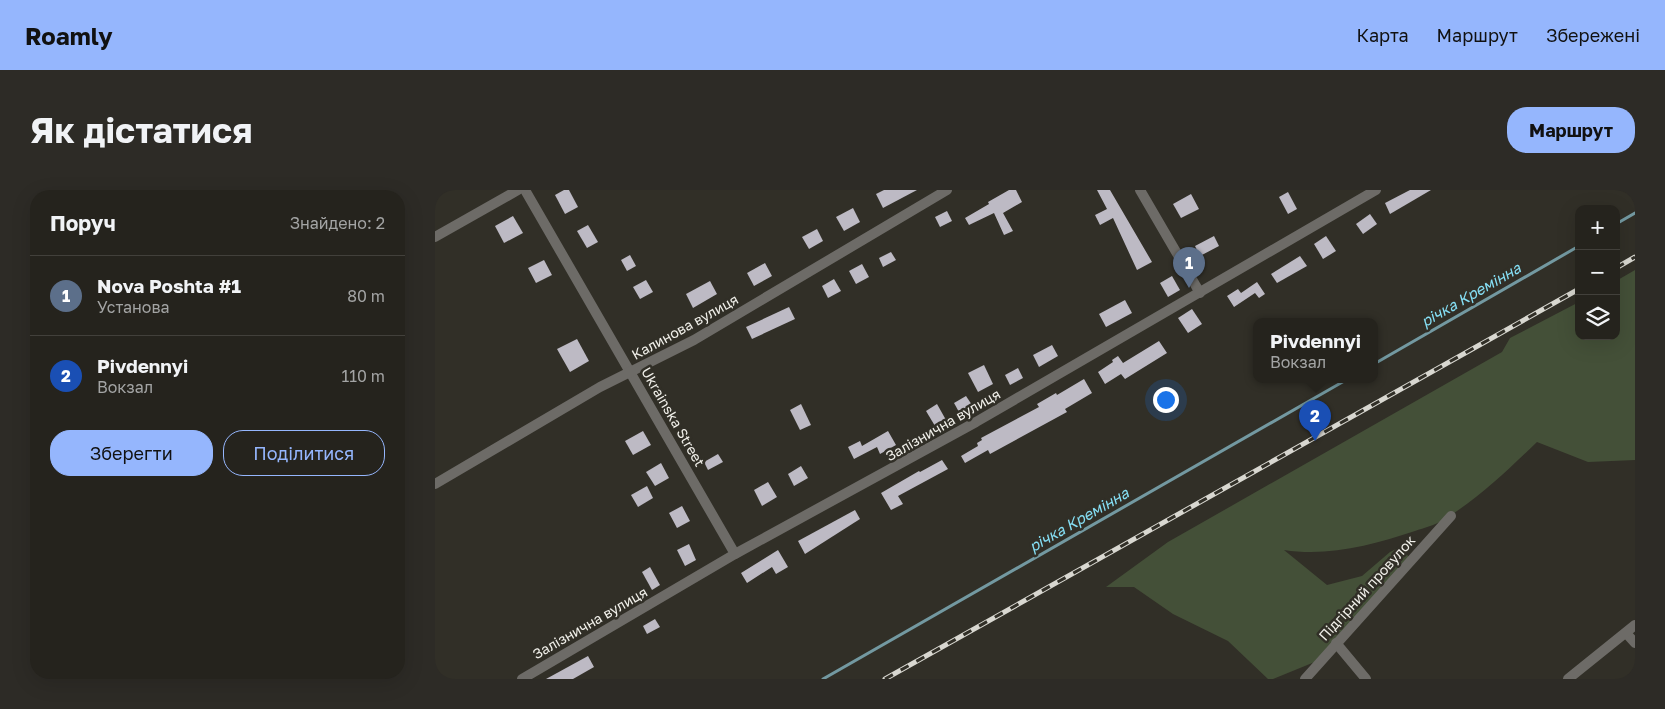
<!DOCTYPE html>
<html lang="uk">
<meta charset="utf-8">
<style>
:root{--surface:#25231d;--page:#2d2b26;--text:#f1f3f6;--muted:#a3a4a4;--line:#42403b;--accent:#95b6fd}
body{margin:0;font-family:"Golos Text",sans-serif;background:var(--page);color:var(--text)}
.controls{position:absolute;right:15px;top:15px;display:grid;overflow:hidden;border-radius:10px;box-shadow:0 5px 20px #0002}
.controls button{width:45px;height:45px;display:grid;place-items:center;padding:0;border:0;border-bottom:1px solid var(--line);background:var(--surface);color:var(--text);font:25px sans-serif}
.you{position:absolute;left:730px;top:209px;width:18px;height:18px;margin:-12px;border:4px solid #fff;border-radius:50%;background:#1a73e8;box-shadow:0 0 0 8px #1a73e833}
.badge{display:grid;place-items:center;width:32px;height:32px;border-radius:50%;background:var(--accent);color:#fff;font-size:16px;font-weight:700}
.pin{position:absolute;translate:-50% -41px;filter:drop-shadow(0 1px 2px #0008)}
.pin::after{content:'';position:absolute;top:26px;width:18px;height:15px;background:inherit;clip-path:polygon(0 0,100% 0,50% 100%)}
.popup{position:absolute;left:818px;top:128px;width:125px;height:65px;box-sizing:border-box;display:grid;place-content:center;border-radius:10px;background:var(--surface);filter:drop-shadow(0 1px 4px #0005);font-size:16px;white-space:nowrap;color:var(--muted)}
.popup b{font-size:19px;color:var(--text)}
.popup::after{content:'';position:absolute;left:50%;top:100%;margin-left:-10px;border:10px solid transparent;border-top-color:var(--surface)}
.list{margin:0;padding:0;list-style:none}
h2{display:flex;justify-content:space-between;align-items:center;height:65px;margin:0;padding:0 20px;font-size:21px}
h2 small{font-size:16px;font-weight:400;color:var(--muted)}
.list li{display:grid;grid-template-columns:32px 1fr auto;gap:15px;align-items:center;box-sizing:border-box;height:80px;padding:0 20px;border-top:1px solid var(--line)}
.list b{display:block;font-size:19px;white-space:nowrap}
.list p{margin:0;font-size:16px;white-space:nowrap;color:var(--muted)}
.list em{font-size:16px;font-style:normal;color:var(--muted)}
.actions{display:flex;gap:10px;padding:15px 20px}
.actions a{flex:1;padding:11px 0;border:1px solid var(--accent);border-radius:20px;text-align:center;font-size:18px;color:var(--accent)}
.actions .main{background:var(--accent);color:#111}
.icon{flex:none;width:28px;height:28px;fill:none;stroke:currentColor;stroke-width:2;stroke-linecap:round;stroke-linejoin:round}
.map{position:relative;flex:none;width:1200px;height:489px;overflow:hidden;border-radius:20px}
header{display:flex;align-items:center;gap:30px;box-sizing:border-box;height:70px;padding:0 25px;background:var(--accent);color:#111}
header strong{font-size:24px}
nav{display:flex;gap:28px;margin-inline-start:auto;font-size:18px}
.intro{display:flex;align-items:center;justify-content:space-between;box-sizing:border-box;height:120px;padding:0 30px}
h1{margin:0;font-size:35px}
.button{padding:12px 22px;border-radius:20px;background:var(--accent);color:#111;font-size:18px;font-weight:700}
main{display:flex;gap:30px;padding:0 30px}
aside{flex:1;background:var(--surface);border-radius:20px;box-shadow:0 5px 20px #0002}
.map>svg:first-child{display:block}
.green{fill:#445038}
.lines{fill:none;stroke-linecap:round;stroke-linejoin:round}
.stream{stroke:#7399a1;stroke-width:3}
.building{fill:#bdbac4}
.minor{stroke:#6d6b67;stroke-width:10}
.rail-casing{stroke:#d8d7d0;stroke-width:5}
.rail{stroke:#312f27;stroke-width:3;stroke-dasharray:9;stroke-linecap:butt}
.labels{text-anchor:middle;stroke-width:5;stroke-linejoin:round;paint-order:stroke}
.street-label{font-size:14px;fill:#f1f0ea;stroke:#312f27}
.water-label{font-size:15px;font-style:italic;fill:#86e0f6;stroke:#312f27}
</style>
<header>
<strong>Roamly</strong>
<nav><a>Карта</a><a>Маршрут</a><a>Збережені</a></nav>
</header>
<div class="intro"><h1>Як дістатися</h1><a class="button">Маршрут</a></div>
<main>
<aside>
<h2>Поруч<small>Знайдено: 2</small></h2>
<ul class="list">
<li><span class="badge" style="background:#5c6f8a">1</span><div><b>Nova Poshta #1</b><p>Установа</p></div><em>80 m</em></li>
<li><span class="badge" style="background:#1a4fb4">2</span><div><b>Pivdennyi</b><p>Вокзал</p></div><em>110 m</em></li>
</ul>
<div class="actions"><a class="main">Зберегти</a><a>Поділитися</a></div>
</aside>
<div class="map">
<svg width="1200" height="489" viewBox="0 0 1200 489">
<rect width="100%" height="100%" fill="#312f27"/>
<path class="green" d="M1200 80V270L1153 272 1102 252C1073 280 1043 309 1008 330 1000 335 989 338 980 341 938 355 893 367 849 360L892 395 927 386 955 362 965 357 974 367 887 469 838 489H833L793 451 738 424 699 397H671L733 352 1067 162 1075 148 1144 112V146H1181V91Z"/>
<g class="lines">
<g class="stream">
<path d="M1181 34 1200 23"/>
<path d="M939 174 1144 56"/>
<path d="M388 489 911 190"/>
</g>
</g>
<g class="building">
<path d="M129 0H134L143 17 130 24 120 5Z"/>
<path d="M449 0H482L448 18 441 4Z"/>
<path d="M574 0H581L587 12 568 23 578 41 569 45 559 23 534 35 530 28 554 14 553 12Z"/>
<path d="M662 0H675L717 72 702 80 678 28 665 35 660 25 672 19Z"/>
<path d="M975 0H996L955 24 950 13Z"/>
<path d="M853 2 862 19 853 24 844 7Z"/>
<path d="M756 4 764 19 746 28 738 14Z"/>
<path d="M418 18 425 32 409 41 401 27Z"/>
<path d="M512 21 517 31 505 37 500 27Z"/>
<path d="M935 24 942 34 928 44 921 34Z"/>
<path d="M78 26 88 43 69 53 60 36Z"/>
<path d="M153 35 163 52 152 58 142 41Z"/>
<path d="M382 39 388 51 374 59 367 47Z"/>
<path d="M779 46 784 56 765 66 760 56Z"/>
<path d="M891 46 901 61 888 69 879 54Z"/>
<path d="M456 62 461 70 448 77 444 68Z"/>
<path d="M195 65 201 76 192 81 186 70Z"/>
<path d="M865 66 872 76 842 93 836 84Z"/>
<path d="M109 70 117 85 101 93 93 78Z"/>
<path d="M330 73 337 86 319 96 312 83Z"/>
<path d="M427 74 434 87 421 94 414 81Z"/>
<path d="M737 86 745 100 733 107 725 93Z"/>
<path d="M399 89 406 101 393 108 387 96Z"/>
<path d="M211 90 218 102 205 109 198 97Z"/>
<path d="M275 91 282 104 258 118 251 104Z"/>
<path d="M822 92 830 104 824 108 820 103 799 117 792 106 803 99 806 103Z"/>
<path d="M690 110 697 123 671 137 664 124Z"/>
<path d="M354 117 360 129 317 149 311 137Z"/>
<path d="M757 119 767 134 753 143 743 128Z"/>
<path d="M142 149 154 171 135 182 122 159Z"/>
<path d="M724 151 732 163 690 189 686 184 670 194 663 182 678 172 677 170 683 166 688 173Z"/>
<path d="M617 155 623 166 604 177 598 165Z"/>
<path d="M549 175 558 194 543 202 533 183Z"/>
<path d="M583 178 588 188 575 195 570 185Z"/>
<path d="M649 189 657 203 630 219 632 222 555 264 553 260 530 273 526 266 543 256 542 253 547 250 546 248 604 217 602 214 621 203 622 205Z"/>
<path d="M531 206 537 215 524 222 519 213Z"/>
<path d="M366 214 376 235 365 240 355 220Z"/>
<path d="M502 214 511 230 500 236 491 221Z"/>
<path d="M208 241 216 255 198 265 190 251Z"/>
<path d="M453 241 461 255 445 264 442 257 419 269 413 257 425 251 427 256Z"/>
<path d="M283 264 288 272 273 280 269 272Z"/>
<path d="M507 270 513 279 463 306 468 314 456 320 446 303 484 281 485 282Z"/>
<path d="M226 273 234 288 220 296 211 282Z"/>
<path d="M366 276 373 288 359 296 353 284Z"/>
<path d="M333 292 342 307 327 316 319 300Z"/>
<path d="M212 296 218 308 203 317 196 305Z"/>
<path d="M247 316 255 331 242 338 234 323Z"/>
<path d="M420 320 425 329 370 364 363 351Z"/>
<path d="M254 354 261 370 250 376 242 360Z"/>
<path d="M343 360 353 377 341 384 337 377 312 393 306 383Z"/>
<path d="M215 377 225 395 217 400 207 382Z"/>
<path d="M220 429 225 437 212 444 208 436Z"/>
<path d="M153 466 159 477 138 489H111Z"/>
</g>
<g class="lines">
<g class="minor">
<path d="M90 0 300 364"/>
<path d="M705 0 765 103"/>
<path d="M0 47 83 0"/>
<path d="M0 294 165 197 259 150 512 0"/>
<path d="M1191 443 1200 453"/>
<path d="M901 453 931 489"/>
<path d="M87 489 300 364 541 232 941 0"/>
<path d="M870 489 1016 326"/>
<path d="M1133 489 1200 435"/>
</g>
<defs>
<g id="rail">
<path d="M1181 78 1200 67"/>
<path d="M450 489 1144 99"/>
</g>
</defs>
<use href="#rail" class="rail-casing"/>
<use href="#rail" class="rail"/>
</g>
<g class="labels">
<g class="street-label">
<text transform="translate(250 137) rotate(-29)" y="5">Калинова вулиця</text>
<text transform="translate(238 227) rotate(60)" y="5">Ukrainska Street</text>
<text transform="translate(508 235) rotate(-30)" y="5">Залізнична вулиця</text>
<text transform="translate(932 398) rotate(-48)" y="5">Підгірний провулок</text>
<text transform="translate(155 433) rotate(-30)" y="5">Залізнична вулиця</text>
</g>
<g class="water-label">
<text transform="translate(1036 105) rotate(-30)" y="5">річка Кремінна</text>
<text transform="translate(644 330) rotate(-30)" y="5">річка Кремінна</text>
</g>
</g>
</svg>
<div class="controls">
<button>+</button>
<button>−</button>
<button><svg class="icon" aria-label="layers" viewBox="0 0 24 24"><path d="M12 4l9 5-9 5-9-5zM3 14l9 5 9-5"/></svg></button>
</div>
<div class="you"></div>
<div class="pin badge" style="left:754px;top:98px;background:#5c6f8a">1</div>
<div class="pin badge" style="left:880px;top:251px;background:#1a4fb4">2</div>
<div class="popup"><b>Pivdennyi</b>Вокзал</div>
</div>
</main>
